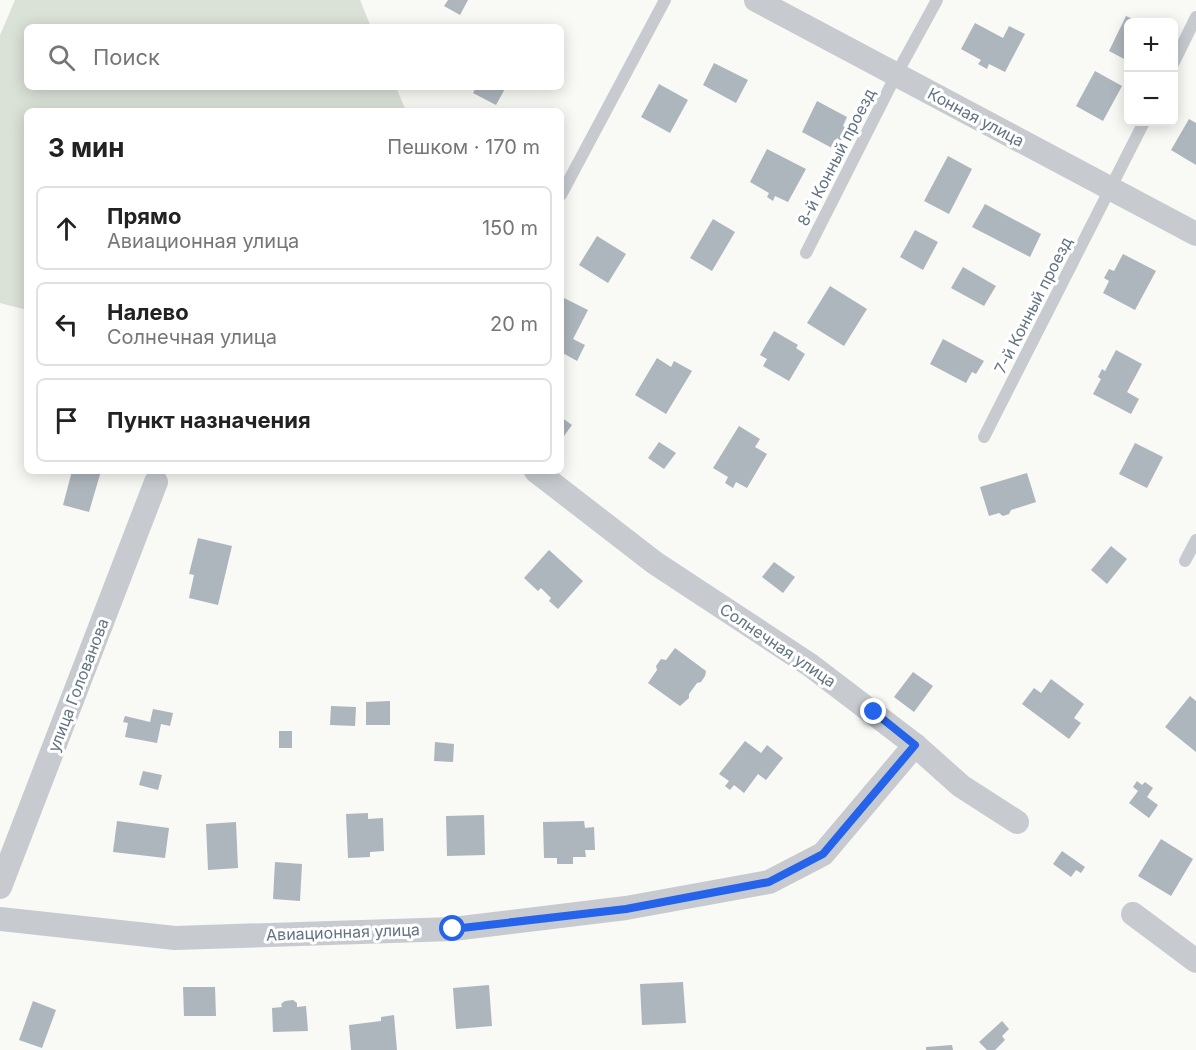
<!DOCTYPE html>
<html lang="ru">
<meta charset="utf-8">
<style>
:root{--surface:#fff;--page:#f6f6f6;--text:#222;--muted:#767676;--line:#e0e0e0}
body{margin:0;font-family:Inter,sans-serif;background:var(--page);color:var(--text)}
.controls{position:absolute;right:18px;top:18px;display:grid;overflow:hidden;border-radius:9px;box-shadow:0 3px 15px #0003}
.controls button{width:54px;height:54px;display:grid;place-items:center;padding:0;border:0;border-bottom:2px solid var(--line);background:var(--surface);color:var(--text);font:30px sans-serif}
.stop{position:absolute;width:18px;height:18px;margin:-14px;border:4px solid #2563eb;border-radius:50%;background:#fff}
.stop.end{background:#2563eb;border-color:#fff;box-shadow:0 2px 6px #0008}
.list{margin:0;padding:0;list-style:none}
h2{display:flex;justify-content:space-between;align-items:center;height:78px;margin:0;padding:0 24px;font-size:26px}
h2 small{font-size:20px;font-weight:400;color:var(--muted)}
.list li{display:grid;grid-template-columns:39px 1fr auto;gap:18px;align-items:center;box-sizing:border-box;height:84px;margin:0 12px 12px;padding:0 12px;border:2px solid var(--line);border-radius:9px}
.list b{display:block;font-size:22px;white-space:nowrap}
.list p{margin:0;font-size:20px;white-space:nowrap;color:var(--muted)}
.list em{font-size:20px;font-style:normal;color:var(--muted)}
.icon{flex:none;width:33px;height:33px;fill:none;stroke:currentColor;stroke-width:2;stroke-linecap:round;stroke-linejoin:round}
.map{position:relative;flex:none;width:1196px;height:1050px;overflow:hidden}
.search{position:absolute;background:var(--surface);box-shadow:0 3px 15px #0003;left:24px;top:24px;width:540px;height:66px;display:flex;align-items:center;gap:15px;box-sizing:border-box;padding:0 21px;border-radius:9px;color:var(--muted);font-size:22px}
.panel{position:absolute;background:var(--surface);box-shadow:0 3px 15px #0003;left:24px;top:108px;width:540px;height:366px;border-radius:9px}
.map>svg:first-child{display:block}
.green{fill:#dae1d7}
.building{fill:#adb6bc}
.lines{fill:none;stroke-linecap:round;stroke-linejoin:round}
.service{stroke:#c7cbcf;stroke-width:12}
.minor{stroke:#c7cbcf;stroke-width:24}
.route{stroke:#2563eb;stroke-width:8}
.labels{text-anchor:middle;stroke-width:6;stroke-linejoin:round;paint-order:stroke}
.street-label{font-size:16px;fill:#627484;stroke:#fff}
</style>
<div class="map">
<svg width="1196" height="1050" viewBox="0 0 1196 1050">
<rect width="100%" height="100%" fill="#f9f9f6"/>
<path class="green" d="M15 0H360L371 27H27V87H396L406 111H27V310L0 303V35Z"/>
<g class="building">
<path d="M448 0H468L460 15 444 6Z"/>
<path d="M1126 16 1140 22H1128V61L1109 51Z"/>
<path d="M975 23 1003 38 1009 26 1025 34 1005 72 989 64 987 69 978 64 981 60 961 49Z"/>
<path d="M714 63 748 80 736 103 703 85Z"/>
<path d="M1095 71 1122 86 1103 121 1076 106Z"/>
<path d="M659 84 688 100 670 133 641 117Z"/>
<path d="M476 87H506L496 105 473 93Z"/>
<path d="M817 101 847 117 843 126 847 128 841 141 837 138 832 148 802 132Z"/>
<path d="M1189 119 1196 123V165L1171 150Z"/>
<path d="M767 149 806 169 788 202 775 196 773 201 767 197 769 193 750 182Z"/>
<path d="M948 156 972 169 949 214 924 201Z"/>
<path d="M985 204 1041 234 1030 257 972 227Z"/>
<path d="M713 219 735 232 712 271 690 258Z"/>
<path d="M915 230 938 242 923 270 900 257Z"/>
<path d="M597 236 626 254 608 283 579 265Z"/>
<path d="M1123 254 1156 271 1135 310 1103 293 1109 281 1104 278 1109 269 1114 271Z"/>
<path d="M963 267 996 286 984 306 951 288Z"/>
<path d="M830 286 867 309 844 346 807 323Z"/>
<path d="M562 297 588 310 573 339 585 345 577 361 561 352Z"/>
<path d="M774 331 798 345 796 348 805 354 789 381 763 366 767 359 760 355Z"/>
<path d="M943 339 984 361 976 374 972 372 966 383 930 364Z"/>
<path d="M1116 350 1142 364 1127 392 1139 399 1131 414 1093 394 1101 379 1098 377 1102 369 1105 371Z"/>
<path d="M657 358 671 367 674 361 692 371 666 414 635 395Z"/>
<path d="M561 417 572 425 561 440Z"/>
<path d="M739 426 760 439 755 447 767 454 747 488 736 482 733 488 725 483 728 477 713 468Z"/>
<path d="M659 442 676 453 664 469 648 458Z"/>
<path d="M1135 443 1163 457 1147 488 1119 474Z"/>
<path d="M72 471H101L89 512 63 505Z"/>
<path d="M1027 473 1036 502 1011 510 1009 514 1003 516 999 513 989 516 980 487Z"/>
<path d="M198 538 232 546 218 605 189 598 194 575 189 574Z"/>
<path d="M1111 546 1127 559 1107 584 1091 570Z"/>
<path d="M549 550 583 581 558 609 549 601 551 598 541 588 538 591 524 578Z"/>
<path d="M774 562 795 577 783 593 762 577Z"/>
<path d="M675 648 706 671 705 676 701 682 697 683 689 694V698L680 706 648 683 657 670 656 666 661 659 666 660Z"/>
<path d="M913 672 933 686 914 712 894 697Z"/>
<path d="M1051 679 1084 704 1074 718 1081 723 1069 739 1022 704 1034 688 1041 693Z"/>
<path d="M1190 696 1196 701V752L1165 727Z"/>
<path d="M390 701V725H366V702Z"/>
<path d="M331 706 356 707 355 726 330 725Z"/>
<path d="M153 709 173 713 170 726 161 724 157 743 125 737 128 723 123 722 125 716 150 722Z"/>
<rect x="279" y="731" width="13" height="17"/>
<path d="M745 741 761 753 767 745 783 758 766 780 758 774 744 793 734 785 730 790 725 786 729 781 719 774Z"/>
<path d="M435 742 454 744 453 762 434 761Z"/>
<path d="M143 771 162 775 158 790 139 785Z"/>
<path d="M1137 781 1142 785 1145 782 1153 788 1147 797 1158 805 1149 818 1129 803 1138 791 1133 787Z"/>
<path d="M368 813V819L383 818 384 851 370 852V857L348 858 346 814Z"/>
<path d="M484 815 485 855 447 856 446 816Z"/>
<path d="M117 821 169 828 165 858 113 852Z"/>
<path d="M584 821 585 828 594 827 595 850H585L586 857H573V864H557V858H544L543 822Z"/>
<path d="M236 822 238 868 208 870 206 824Z"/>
<path d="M1161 839 1193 859 1171 896 1138 876Z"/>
<path d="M1062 851 1085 867 1081 873 1076 870 1071 877 1053 864Z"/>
<path d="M275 862 302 864 300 901 273 899Z"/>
<path d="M683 982 686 1023 642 1025 640 984Z"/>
<path d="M489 985 492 1026 456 1029 453 988Z"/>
<path d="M183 987H215L216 1016H184Z"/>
<path d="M293 1000 297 1003V1007L306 1006 308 1031 273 1032 272 1008 282 1007 281 1004 285 1001Z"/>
<path d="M33 1001 56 1010 42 1048 19 1040Z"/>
<path d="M394 1015 397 1050H351L349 1025 381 1021V1017Z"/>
<path d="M1002 1021 1009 1029 1002 1036 1005 1040 995 1050H987L979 1042Z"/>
<path d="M952 1045 953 1050H926V1047Z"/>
</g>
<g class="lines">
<g class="service">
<path d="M1174 62 1196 17"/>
<path d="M561 195 665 0"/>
<path d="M806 253 896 75 937 0"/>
<path d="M984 437 1144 122"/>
<path d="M1185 561 1196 540"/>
</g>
<g class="minor">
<path d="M756 0 1196 234"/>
<path d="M536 471 655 563 810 665 915 745 961 786 1017 822"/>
<path d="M0 887 156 482"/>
<path d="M1133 914 1196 961"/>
<path d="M0 919 175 938 453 929 626 908 769 882 823 854 915 745"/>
</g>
</g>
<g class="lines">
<path class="route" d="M453 929 626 909 769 882 823 854 915 745 874 712"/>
</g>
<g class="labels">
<g class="street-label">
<text transform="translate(976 117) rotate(28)" y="6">Конная улица</text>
<text transform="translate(836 157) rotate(-63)" y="6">8-й Конный проезд</text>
<text transform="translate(1033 305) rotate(-63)" y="6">7-й Конный проезд</text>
<text transform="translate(778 645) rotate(34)" y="6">Солнечная улица</text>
<text transform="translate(78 685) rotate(-69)" y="6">улица Голованова</text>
<text transform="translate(343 932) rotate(-2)" y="6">Авиационная улица</text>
</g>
</g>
</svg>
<div class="controls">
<button>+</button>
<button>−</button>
</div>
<div class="stop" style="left:453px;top:929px"></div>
<div class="stop end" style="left:874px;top:712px"></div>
<div class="search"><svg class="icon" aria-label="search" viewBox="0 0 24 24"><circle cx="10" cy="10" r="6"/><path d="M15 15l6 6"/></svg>Поиск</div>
<section class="panel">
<h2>3 мин<small>Пешком · 170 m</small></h2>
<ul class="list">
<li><svg class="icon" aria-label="ahead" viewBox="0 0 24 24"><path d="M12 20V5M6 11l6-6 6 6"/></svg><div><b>Прямо</b><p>Авиационная улица</p></div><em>150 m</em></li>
<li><svg class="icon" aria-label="left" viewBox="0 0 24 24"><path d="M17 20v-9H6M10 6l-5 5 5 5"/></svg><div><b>Налево</b><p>Солнечная улица</p></div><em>20 m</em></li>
<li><svg class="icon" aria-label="arrive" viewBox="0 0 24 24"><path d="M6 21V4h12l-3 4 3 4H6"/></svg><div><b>Пункт назначения</b></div></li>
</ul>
</section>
</div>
